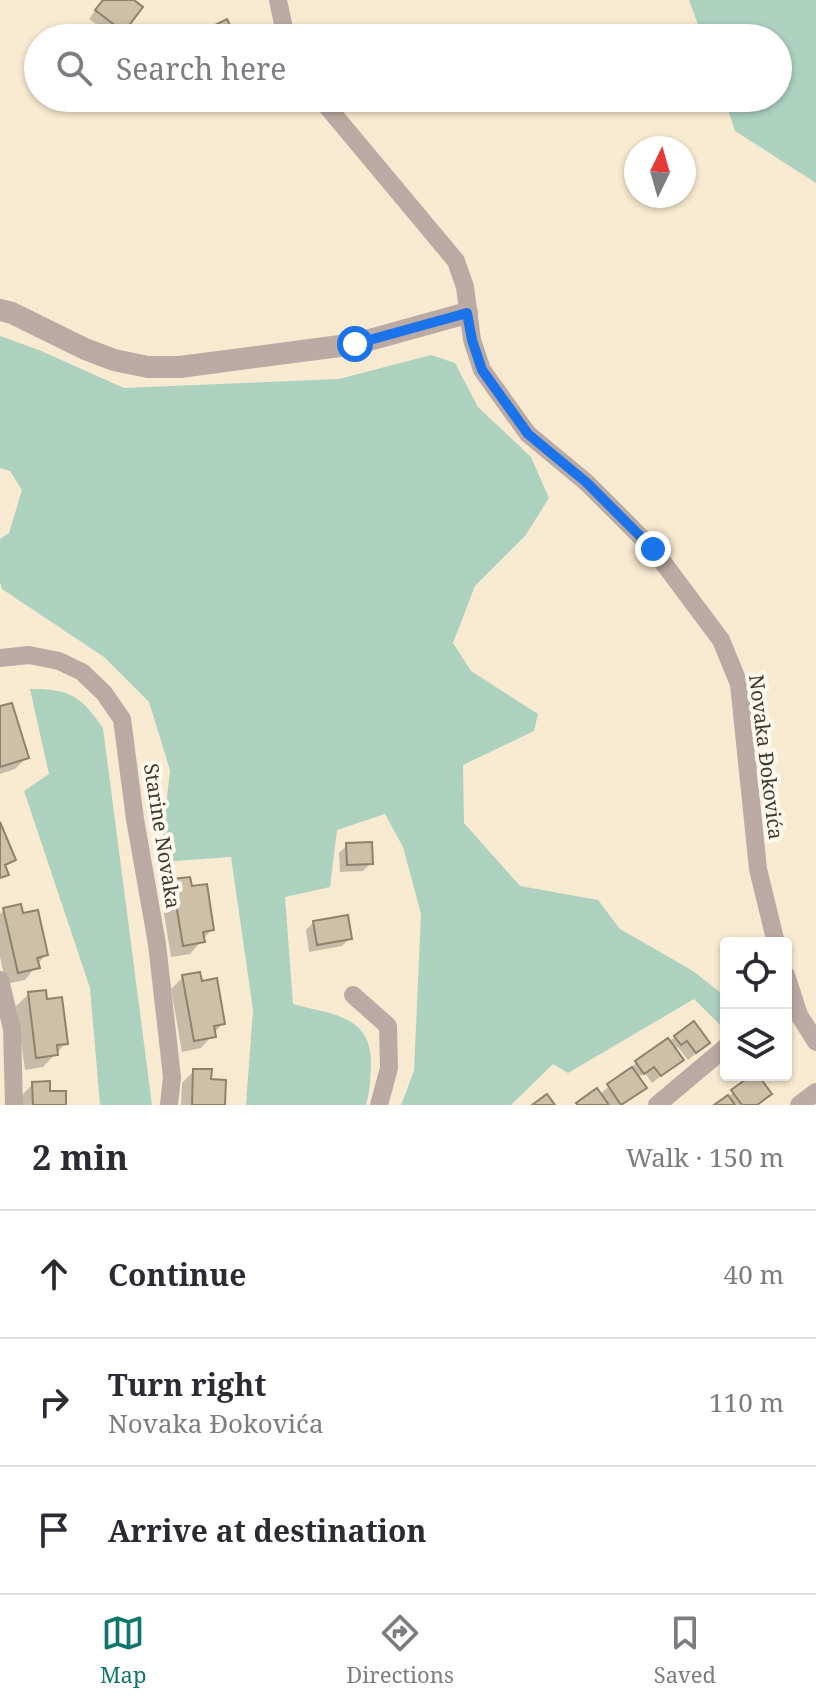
<!DOCTYPE html>
<meta charset="utf-8">
<style>
:root{--surface:#fff;--page:#f7f7f7;--text:#2b2b33;--muted:#7c7c81;--line:#e1e1e2;--accent:#0f766e}
body{margin:0;font-family:"Noto Serif",serif;background:var(--page);color:var(--text)}
.controls{position:absolute;right:24px;bottom:24px;display:grid;overflow:hidden;border-radius:8px;box-shadow:0 2px 6px #0004}
.controls button{width:72px;height:72px;display:grid;place-items:center;padding:0;border:0;border-bottom:2px solid var(--line);background:var(--surface);color:var(--text);font:40px sans-serif}
.compass{position:absolute;left:624px;top:136px;width:72px;height:72px;border-radius:50%;background:var(--surface);box-shadow:0 2px 6px #0004;rotate:5deg}
.stop{position:absolute;width:24px;height:24px;margin:-18px;border:6px solid #1a73e8;border-radius:50%;background:#fff}
.stop.end{background:#1a73e8;border-color:#fff;box-shadow:0 2px 8px #0008}
.list{margin:0;padding:0;list-style:none}
h2{display:flex;justify-content:space-between;align-items:center;height:104px;margin:0;padding:0 32px;font-size:34px}
h2 small{font-size:26px;font-weight:400;color:var(--muted)}
.list li{display:grid;grid-template-columns:52px 1fr auto;gap:24px;align-items:center;box-sizing:border-box;height:128px;padding:0 32px;border-top:2px solid var(--line)}
.list b{display:block;font-size:30px;white-space:nowrap}
.list p{margin:0;font-size:26px;white-space:nowrap;color:var(--muted)}
.list em{font-size:26px;font-style:normal;color:var(--muted)}
.icon{flex:none;width:44px;height:44px;fill:none;stroke:currentColor;stroke-width:2;stroke-linecap:round;stroke-linejoin:round}
.map{position:relative;flex:none;width:816px;height:1105px;overflow:hidden}
.search{position:absolute;background:var(--surface);box-shadow:0 2px 6px #0004;left:24px;right:24px;top:24px;height:88px;display:flex;align-items:center;gap:20px;box-sizing:border-box;padding:0 28px;border-radius:44px;color:var(--muted);font-size:30px}
.sheet{height:488px;background:var(--surface)}
nav{display:flex;justify-content:space-around;align-items:center;box-sizing:border-box;height:112px;border-top:2px solid var(--line);background:var(--surface);font-size:22px;color:var(--muted)}
nav a{display:grid;justify-items:center;gap:4px}
nav .on{color:var(--accent)}
.map>svg:first-child{display:block}
.green{fill:#acd1bf}
.shadow{fill:#0003}
.building{fill:#cec0a7;stroke:#8f826a;stroke-width:2}
.lines{fill:none;stroke-linecap:round;stroke-linejoin:round}
.minor{stroke:#bbaaa3;stroke-width:18}
.tertiary{stroke:#bbaaa3;stroke-width:22}
.route{stroke:#1a73e8;stroke-width:10}
.labels{text-anchor:middle;stroke-width:8;stroke-linejoin:round;paint-order:stroke}
.street-label{font-size:20px;fill:#3d372d;stroke:#fef8ee}
</style>
<div class="map">
<svg width="816" height="1105" viewBox="0 0 816 1105">
<rect width="100%" height="100%" fill="#f8ead0"/>
<g class="green">
<path d="M689 0H816V183L735 131 724 98H778V38H703Z"/>
<path d="M0 336 39 350 124 388 339 379 431 355 455 363 478 407 531 457 549 498 525 536 475 586 453 643 471 671 538 714 534 731 463 765 464 823 520 886 598 900 620 929 693 971 726 997V1031L694 999 568 1073 553 1064 511 1105H401L414 1071 421 914 403 847 385 814 337 830 330 887 285 897 293 1004C333 1015 373 1015 371 1067 370 1080 370 1092 366 1105H246L253 1010 231 857 160 862 170 770 149 702 104 657 2 589 0 582V539L9 533 22 490 10 471 0 468Z"/>
<path d="M30 689C70 689 80 695 103 728L152 1105H100L90 988 24 791 49 774Z"/>
</g>
<g class="shadow">
<path d="M103 0H130L122 30 115 38 89 19Z"/>
<path d="M212 28 233 38H211L209 32Z"/>
<path d="M0 708 27 757 15 769 0 774Z"/>
<path d="M347 845 371 863 363 871 340 872 339 853Z"/>
<path d="M173 881 212 929 190 954 171 957 161 894Z"/>
<path d="M4 910 21 915 46 954 25 980 6 984 0 957V914Z"/>
<path d="M314 922 350 938 342 946 309 952 306 930Z"/>
<path d="M183 977 223 1023 201 1048 182 1052 171 989Z"/>
<path d="M29 994 45 1001 66 1043 43 1067 25 1070 16 1006Z"/>
<path d="M675 1037 708 1043 688 1060 678 1047 674 1050 681 1060 652 1083 645 1073 637 1078 644 1087 622 1105H577L596 1091 599 1095 636 1063Z"/>
<path d="M194 1071 209 1081 223 1105H181L182 1083Z"/>
<path d="M756 1075 769 1094 762 1102 757 1105H717Z"/>
<path d="M33 1084 49 1093 64 1105H21V1096Z"/>
</g>
<g class="building">
<path d="M103 0H134L143 7 124 32 95 10Z"/>
<path d="M227 19 236 38H216L211 27Z"/>
<path d="M12 703 29 758 0 767V706Z"/>
<path d="M0 822 16 860 5 865 9 875 0 878Z"/>
<path d="M372 842 373 864 347 865 346 843Z"/>
<path d="M190 877 192 886 207 884 214 930 203 932 205 942 183 946 172 879Z"/>
<path d="M21 904 23 913 38 910 48 955 37 958 40 968 18 973 3 908Z"/>
<path d="M348 915 352 939 317 945 313 921Z"/>
<path d="M200 972 202 981 217 978 225 1024 214 1026 216 1037 194 1041 182 975Z"/>
<path d="M46 990 47 999 62 997 68 1044 57 1045 58 1055 36 1058 28 992Z"/>
<path d="M694 1021 710 1043 696 1053 687 1041 681 1045 674 1036Z"/>
<path d="M668 1038 684 1060 661 1076 654 1067 644 1074 635 1061Z"/>
<path d="M632 1067 647 1088 621 1105 607 1084Z"/>
<path d="M193 1069H212L211 1079 226 1080 225 1105H192Z"/>
<path d="M752 1075H758L772 1094 757 1105H742L731 1090Z"/>
<path d="M50 1081V1091H66V1105H33L32 1082Z"/>
<path d="M597 1088 609 1105H578L576 1103Z"/>
<path d="M547 1094 555 1105H532Z"/>
<path d="M728 1095 735 1105H714Z"/>
</g>
<g class="lines">
<g class="minor">
<path d="M278 0 286 38"/>
<path d="M320 98 456 261 465 287 472 340 482 370 528 434 586 482 653 549 721 640 739 684 758 869 776 943"/>
<path d="M0 658 29 655 59 661 82 672 104 693 122 719 135 819 157 944 172 1077 169 1105"/>
<path d="M786 975 799 1015 816 1042"/>
<path d="M0 980 12 1029 14 1105"/>
<path d="M353 995 388 1026 389 1068 379 1105"/>
<path d="M657 1105 726 1047"/>
<path d="M799 1105 816 1092"/>
</g>
<path class="tertiary" d="M0 310 12 313 85 349 114 360 148 367H180L355 344 467 313"/>
</g>
<g class="lines">
<path class="route" d="M355 344 467 313 472 340 482 370 528 434 586 482 653 549"/>
</g>
<g class="labels">
<g class="street-label">
<text transform="translate(766 757) rotate(83)" y="7">Novaka Ðokovića</text>
<text transform="translate(162 836) rotate(81)" y="7">Starine Novaka</text>
</g>
</g>
</svg>
<div class="controls">
<button><svg class="icon" aria-label="locate" viewBox="0 0 24 24"><circle cx="12" cy="12" r="6"/><path d="M12 2v4M12 18v4M2 12h4M18 12h4"/></svg></button>
<button><svg class="icon" aria-label="layers" viewBox="0 0 24 24"><path d="M12 4l9 5-9 5-9-5zM3 14l9 5 9-5"/></svg></button>
</div>
<svg class="compass" viewBox="-18 -18 36 36"><path d="M0-13l5 13h-10z" fill="#e53935"/><path d="M0 13l5-13h-10z" fill="#7c7c81"/></svg>
<div class="stop" style="left:355px;top:344px"></div>
<div class="stop end" style="left:653px;top:549px"></div>
<div class="search"><svg class="icon" aria-label="search" viewBox="0 0 24 24"><circle cx="10" cy="10" r="6"/><path d="M15 15l6 6"/></svg>Search here</div>
</div>
<section class="sheet">
<h2>2 min<small>Walk · 150 m</small></h2>
<ul class="list">
<li><svg class="icon" aria-label="ahead" viewBox="0 0 24 24"><path d="M12 20V5M6 11l6-6 6 6"/></svg><div><b>Continue</b></div><em>40 m</em></li>
<li><svg class="icon" aria-label="right" viewBox="0 0 24 24"><path d="M7 20v-9h11M14 6l5 5-5 5"/></svg><div><b>Turn right</b><p>Novaka Ðokovića</p></div><em>110 m</em></li>
<li><svg class="icon" aria-label="arrive" viewBox="0 0 24 24"><path d="M6 21V4h12l-3 4 3 4H6"/></svg><div><b>Arrive at destination</b></div></li>
</ul>
</section>
<nav>
<a class="on"><svg class="icon" aria-label="map" viewBox="0 0 24 24"><path d="M3 6l6-2 6 2 6-2v14l-6 2-6-2-6 2zM9 4v14M15 6v14"/></svg>Map</a>
<a><svg class="icon" aria-label="directions" viewBox="0 0 24 24"><path d="M12 3l9 9-9 9-9-9zM9 14v-3h6M13 9l2 2-2 2"/></svg>Directions</a>
<a><svg class="icon" aria-label="saved" viewBox="0 0 24 24"><path d="M7 4h10v16l-5-4-5 4z"/></svg>Saved</a>
</nav>
